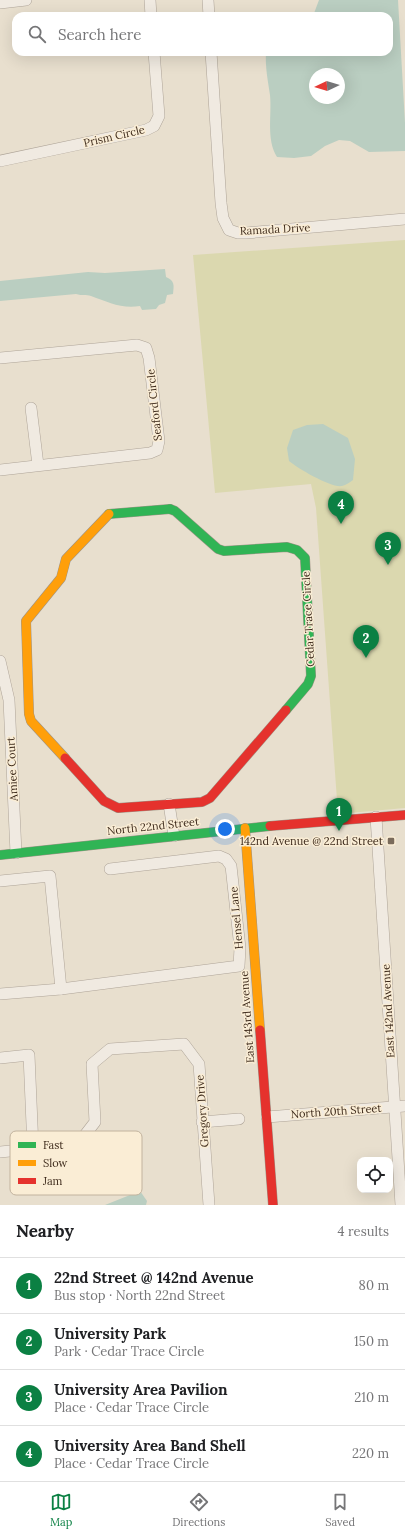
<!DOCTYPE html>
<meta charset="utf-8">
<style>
:root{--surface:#fff;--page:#f6f6f6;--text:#202124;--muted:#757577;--line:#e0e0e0;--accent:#0b8043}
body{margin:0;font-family:Lora,serif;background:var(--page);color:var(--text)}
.controls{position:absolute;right:12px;bottom:12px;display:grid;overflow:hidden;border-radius:8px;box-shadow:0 4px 16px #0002}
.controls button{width:36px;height:36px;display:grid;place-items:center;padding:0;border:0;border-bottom:1px solid var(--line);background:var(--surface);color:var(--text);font:20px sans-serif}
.compass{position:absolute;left:309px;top:68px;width:36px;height:36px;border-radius:50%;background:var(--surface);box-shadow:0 4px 16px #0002;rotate:266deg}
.you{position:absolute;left:225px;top:829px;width:14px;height:14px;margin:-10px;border:3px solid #fff;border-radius:50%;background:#1a73e8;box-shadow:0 0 0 6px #1a73e833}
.badge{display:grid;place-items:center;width:26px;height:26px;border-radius:50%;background:var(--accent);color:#fff;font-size:13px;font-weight:700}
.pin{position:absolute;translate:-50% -33px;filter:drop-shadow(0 1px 2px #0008)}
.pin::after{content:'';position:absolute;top:21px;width:14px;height:12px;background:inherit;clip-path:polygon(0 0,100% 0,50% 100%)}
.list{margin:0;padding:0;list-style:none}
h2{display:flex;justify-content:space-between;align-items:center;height:52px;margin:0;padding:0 16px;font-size:17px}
h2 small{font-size:13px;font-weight:400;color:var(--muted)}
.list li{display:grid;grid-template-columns:26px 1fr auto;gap:12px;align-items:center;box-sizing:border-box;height:56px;padding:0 16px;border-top:1px solid var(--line)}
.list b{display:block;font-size:15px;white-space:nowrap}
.list p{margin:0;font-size:13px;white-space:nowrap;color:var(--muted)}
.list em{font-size:13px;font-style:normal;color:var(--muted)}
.icon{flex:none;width:22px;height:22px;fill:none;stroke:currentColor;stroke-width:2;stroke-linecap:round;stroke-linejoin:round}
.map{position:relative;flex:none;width:405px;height:1205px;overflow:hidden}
.search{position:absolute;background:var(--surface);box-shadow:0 4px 16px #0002;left:12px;right:12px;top:12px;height:44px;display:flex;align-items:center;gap:10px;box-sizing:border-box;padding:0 14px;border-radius:12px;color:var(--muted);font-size:15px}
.sheet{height:276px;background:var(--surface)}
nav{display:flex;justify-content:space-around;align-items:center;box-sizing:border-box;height:56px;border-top:1px solid var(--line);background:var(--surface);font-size:11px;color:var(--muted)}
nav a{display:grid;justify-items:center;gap:2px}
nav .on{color:var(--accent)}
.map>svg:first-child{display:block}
.green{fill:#dbd8af}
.water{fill:#bacec1;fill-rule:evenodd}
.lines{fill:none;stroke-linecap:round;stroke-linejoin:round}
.street-casing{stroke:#aea498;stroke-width:12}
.fast-casing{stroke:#9e9487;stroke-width:10}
.slow-casing{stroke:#9e9487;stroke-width:10}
.jam-casing{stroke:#9e9487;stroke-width:10}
.street{stroke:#f0eae1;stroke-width:11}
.fast{stroke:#30b455;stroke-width:9}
.slow{stroke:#ff9f0a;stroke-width:9}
.jam{stroke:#e5322d;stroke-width:9}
.poi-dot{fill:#7a6b5b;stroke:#faedd5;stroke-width:1.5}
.labels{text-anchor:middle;stroke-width:3;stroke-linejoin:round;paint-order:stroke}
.street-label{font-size:11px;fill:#3f2c1d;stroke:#faedd5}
.poi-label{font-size:11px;fill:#3f2c1d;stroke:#faedd5;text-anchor:end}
.key{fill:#faedd5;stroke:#c2b39e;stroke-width:1}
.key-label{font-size:11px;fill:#3f2c1d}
</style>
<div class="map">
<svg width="405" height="1205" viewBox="0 0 405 1205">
<rect width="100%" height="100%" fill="#e8dfce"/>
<path class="green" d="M405 240V808L338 814 316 508 311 484 215 493 193 255Z"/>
<g class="water">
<path d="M319 0H398L405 123V151L369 152 350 141 339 140 325 146 311 156 294 158 277 157C266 139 272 116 270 95 268 81 265 67 266 52H389V16H313ZM315 74H339V98H315Z"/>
<path d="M165 269 166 277C175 281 174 285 173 294L167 295 165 303 159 305 156 309 142 310 140 306C121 309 108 302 91 296 86 294 82 296 76 294L0 301V281L88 272 105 273Z"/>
<path d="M323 424 348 438 355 459 353 480C350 482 346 485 342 486 331 488 299 469 289 461L287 448 293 430 307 425Z"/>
<path d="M140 1191 147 1201 146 1205H105Z"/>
</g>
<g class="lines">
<defs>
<g id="street">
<path d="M150 0 151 16"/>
<path d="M208 0 209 16"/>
<path d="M0 3 26 0"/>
<path d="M211 52 221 203 223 218 229 230 238 233H246L405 219"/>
<path d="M0 161 146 130 154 126 159 116 154 52"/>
<path d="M0 358 137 345 146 348 149 358 159 441 157 450 150 453 0 470"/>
<path d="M31 408 38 465"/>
<path d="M0 661 9 700 16 853"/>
<path d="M169 804 174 836"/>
<path d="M376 817 401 1205"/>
<path d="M0 881 50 876 61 989"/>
<path d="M0 994 61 989 239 966 240 948 231 866 226 859 219 856 110 869"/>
<path d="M0 1058 29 1055 33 1148"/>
<path d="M267 1117 405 1106"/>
<path d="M202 1122 239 1119"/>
<path d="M0 1152 78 1144 95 1122 92 1064 110 1049 184 1044 199 1064 209 1205"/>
</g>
<g id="fast">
<path d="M170 509 175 511 218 549 224 551 287 547 297 550 305 558 311 676 308 684 286 710"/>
<path d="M109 514 170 509"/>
<path d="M0 855 270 826"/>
</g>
<g id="slow">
<path d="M65 758 31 721 29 714 26 621 61 578 66 559 109 514"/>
<path d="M245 828 260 1030"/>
</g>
<g id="jam">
<path d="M65 758 104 801 118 808 202 802 210 798 286 710"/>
<path d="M270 826 405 815"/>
<path d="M260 1030 273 1205"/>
</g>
</defs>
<use href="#street" class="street-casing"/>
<use href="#fast" class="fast-casing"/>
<use href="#slow" class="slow-casing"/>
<use href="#jam" class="jam-casing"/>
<use href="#street" class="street"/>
<use href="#fast" class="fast"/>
<use href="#slow" class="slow"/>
<use href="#jam" class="jam"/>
</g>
<rect class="poi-dot" x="387" y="837" width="8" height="8" rx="2"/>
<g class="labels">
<g class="street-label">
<text transform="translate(114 136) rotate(-13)" y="4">Prism Circle</text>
<text transform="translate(275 229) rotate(-3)" y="4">Ramada Drive</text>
<text transform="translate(154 405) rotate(-96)" y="4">Seaford Circle</text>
<text transform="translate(308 619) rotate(-93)" y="4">Cedar Trace Circle</text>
<text transform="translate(12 769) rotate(-93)" y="4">Amiee Court</text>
<text transform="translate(153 826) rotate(-6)" y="4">North 22nd Street</text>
<text transform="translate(236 918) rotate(-95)" y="4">Hensel Lane</text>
<text transform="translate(388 1011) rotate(-93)" y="4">East 142nd Avenue</text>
<text transform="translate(247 1017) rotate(-94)" y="4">East 143rd Avenue</text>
<text transform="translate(202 1111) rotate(-94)" y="4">Gregory Drive</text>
<text transform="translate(336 1111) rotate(-4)" y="4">North 20th Street</text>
</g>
<g class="poi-label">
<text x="383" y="845">142nd Avenue @ 22nd Street</text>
</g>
</g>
<rect x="10" y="1131" width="132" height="64" rx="6" class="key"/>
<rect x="18" y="1142" width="18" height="6" fill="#30b455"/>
<rect x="18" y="1160" width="18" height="6" fill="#ff9f0a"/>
<rect x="18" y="1178" width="18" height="6" fill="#e5322d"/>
<g class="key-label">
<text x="43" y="1149">Fast</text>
<text x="43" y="1167">Slow</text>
<text x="43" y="1185">Jam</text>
</g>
</svg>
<div class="controls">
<button><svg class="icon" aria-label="locate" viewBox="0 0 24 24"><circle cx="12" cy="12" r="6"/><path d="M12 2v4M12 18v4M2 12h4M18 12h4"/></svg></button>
</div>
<svg class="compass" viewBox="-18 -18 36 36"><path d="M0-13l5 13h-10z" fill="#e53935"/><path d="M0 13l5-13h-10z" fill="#757577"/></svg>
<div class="you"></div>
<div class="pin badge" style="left:339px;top:831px">1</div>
<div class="pin badge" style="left:366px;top:658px">2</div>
<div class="pin badge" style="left:388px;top:565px">3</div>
<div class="pin badge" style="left:341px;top:524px">4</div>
<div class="search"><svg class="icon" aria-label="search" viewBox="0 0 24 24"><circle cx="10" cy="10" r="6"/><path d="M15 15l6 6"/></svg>Search here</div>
</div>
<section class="sheet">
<h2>Nearby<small>4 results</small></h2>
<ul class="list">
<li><span class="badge">1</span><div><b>22nd Street @ 142nd Avenue</b><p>Bus stop · North 22nd Street</p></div><em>80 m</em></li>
<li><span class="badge">2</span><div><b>University Park</b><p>Park · Cedar Trace Circle</p></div><em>150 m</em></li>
<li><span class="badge">3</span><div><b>University Area Pavilion</b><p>Place · Cedar Trace Circle</p></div><em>210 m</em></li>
<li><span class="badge">4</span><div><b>University Area Band Shell</b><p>Place · Cedar Trace Circle</p></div><em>220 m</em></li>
</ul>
</section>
<nav>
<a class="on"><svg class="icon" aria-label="map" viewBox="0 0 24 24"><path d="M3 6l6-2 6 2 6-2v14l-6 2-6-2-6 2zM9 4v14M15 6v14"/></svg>Map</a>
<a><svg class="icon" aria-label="directions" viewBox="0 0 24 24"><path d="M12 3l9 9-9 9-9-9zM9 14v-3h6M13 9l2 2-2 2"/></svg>Directions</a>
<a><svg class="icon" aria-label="saved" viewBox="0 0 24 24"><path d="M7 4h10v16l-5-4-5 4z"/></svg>Saved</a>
</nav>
